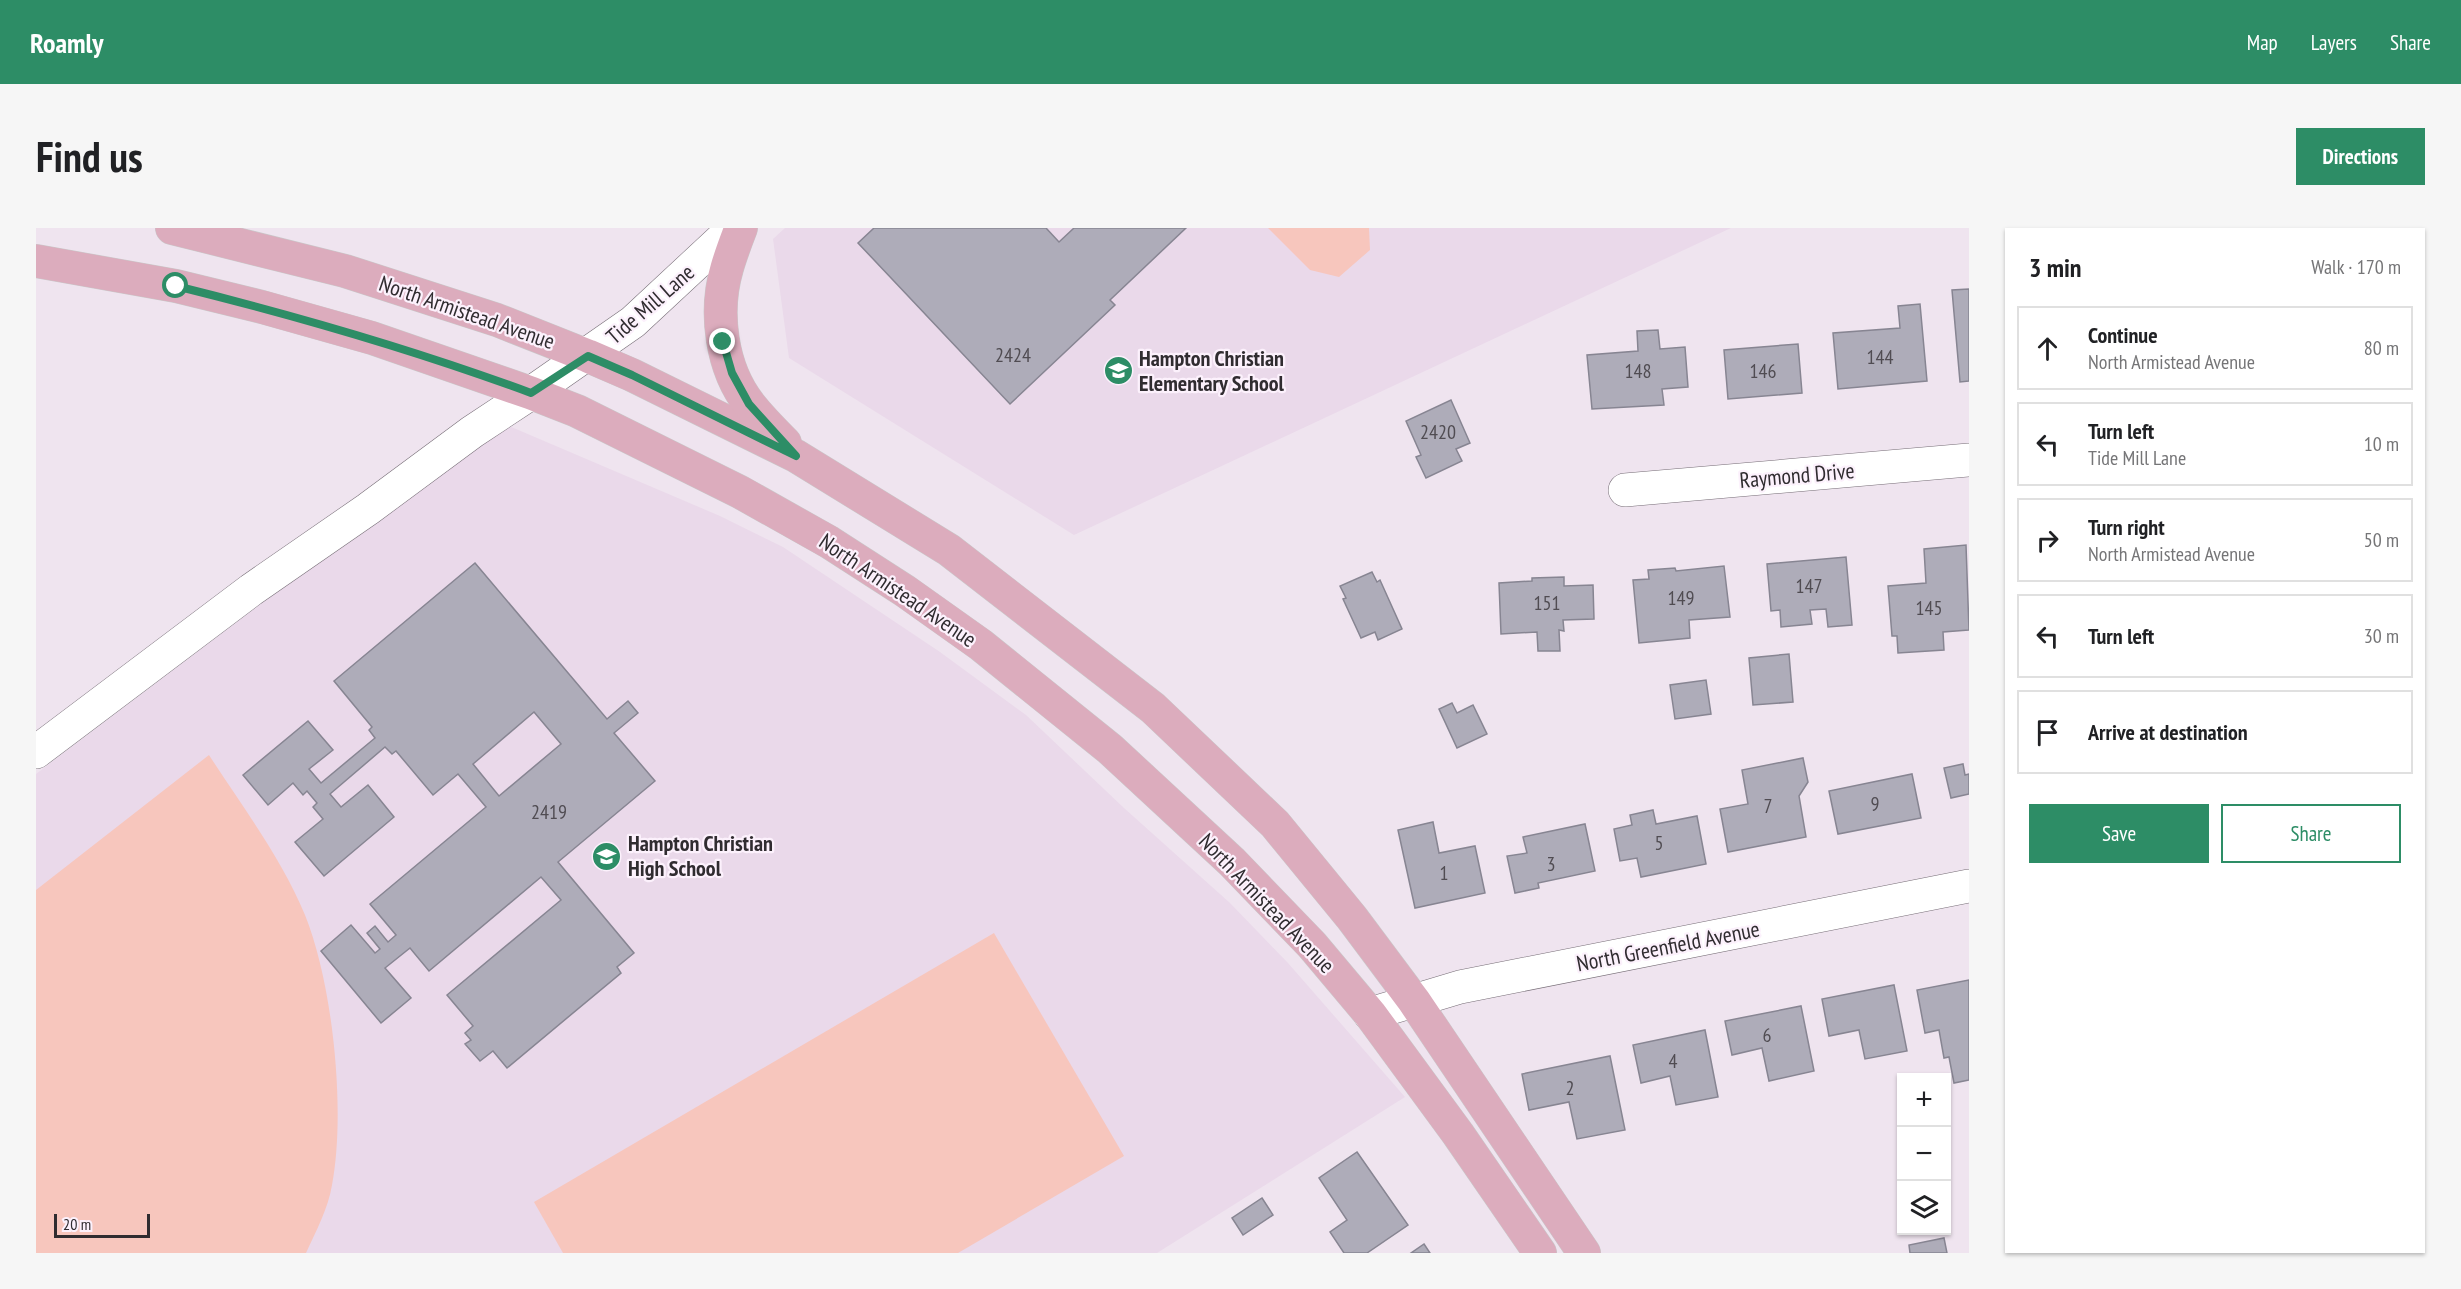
<!DOCTYPE html>
<meta charset="utf-8">
<style>
:root{--surface:#fff;--page:#f6f6f6;--text:#202124;--muted:#757577;--line:#e0e0e0;--accent:#2d8d66}
body{margin:0;font-family:"PT Sans Narrow",sans-serif;background:var(--page);color:var(--text)}
.controls{position:absolute;right:18px;bottom:18px;display:grid;overflow:hidden;border-radius:0px;box-shadow:0 2px 4px #0004}
.controls button{width:54px;height:54px;display:grid;place-items:center;padding:0;border:0;border-bottom:2px solid var(--line);background:var(--surface);color:var(--text);font:30px sans-serif}
.scale{position:absolute;left:18px;bottom:15px;width:96px;box-sizing:border-box;padding-left:6px;border:3px solid #302c30;border-top:0;font-size:16px;line-height:21px;white-space:nowrap;color:#302c30;-webkit-text-stroke:4px #fcf1fc;paint-order:stroke}
.stop{position:absolute;width:18px;height:18px;margin:-14px;border:4px solid #2d8d66;border-radius:50%;background:#fff}
.stop.end{background:#2d8d66;border-color:#fff;box-shadow:0 2px 6px #0008}
.list{margin:0;padding:0;list-style:none}
h2{display:flex;justify-content:space-between;align-items:center;height:78px;margin:0;padding:0 24px;font-size:26px}
h2 small{font-size:20px;font-weight:400;color:var(--muted)}
.list li{display:grid;grid-template-columns:39px 1fr auto;gap:18px;align-items:center;box-sizing:border-box;height:84px;margin:0 12px 12px;padding:0 12px;border:2px solid var(--line);border-radius:0px}
.list b{display:block;font-size:22px;white-space:nowrap}
.list p{margin:0;font-size:20px;white-space:nowrap;color:var(--muted)}
.list em{font-size:20px;font-style:normal;color:var(--muted)}
.actions{display:flex;gap:12px;padding:18px 24px}
.actions a{flex:1;padding:14px 0;border:2px solid var(--accent);border-radius:0px;text-align:center;font-size:21px;color:var(--accent)}
.actions .main{background:var(--accent);color:#fff}
.icon{flex:none;width:33px;height:33px;fill:none;stroke:currentColor;stroke-width:2;stroke-linecap:round;stroke-linejoin:round}
.map{position:relative;flex:none;width:1933px;height:1025px;overflow:hidden;border-radius:0px}
header{display:flex;align-items:center;gap:36px;box-sizing:border-box;height:84px;padding:0 30px;background:var(--accent);color:#fff}
header strong{font-size:28px}
nav{display:flex;gap:33px;margin-inline-start:auto;font-size:21px}
.intro{display:flex;align-items:center;justify-content:space-between;box-sizing:border-box;height:144px;padding:0 36px}
h1{margin:0;font-size:42px}
.button{padding:15px 27px;border-radius:0px;background:var(--accent);color:#fff;font-size:21px;font-weight:700}
main{display:flex;gap:36px;padding:0 36px}
aside{flex:1;background:var(--surface);border-radius:0px;box-shadow:0 2px 4px #0004}
.map>svg:first-child{display:block}
.built{fill:#ead9ea}
.green{fill:#f7c6bd}
.building{fill:#aeacb9;stroke:#878592;stroke-width:1.5;fill-rule:evenodd}
.lines{fill:none;stroke-linecap:round;stroke-linejoin:round}
.street-casing{stroke:#766d76;stroke-width:34}
.secondary-casing{stroke:#766d76;stroke-width:34}
.primary-casing{stroke:#c9c8c9;stroke-width:34}
.street{stroke:#fff;stroke-width:33}
.secondary{stroke:#fff;stroke-width:33}
.primary{stroke:#dcacbd;stroke-width:33}
.route{stroke:#2d8d66;stroke-width:8}
.labels{text-anchor:middle;stroke-width:4.5;stroke-linejoin:round;paint-order:stroke}
.number-label{font-size:20px;fill:#504c52}
.street-label{font-size:22px;fill:#302c30;stroke:#fcf1fc}
.poi-label{font-size:22px;font-weight:bold;fill:#302c30;stroke:#fcf1fc;text-anchor:start}
</style>
<header>
<strong>Roamly</strong>
<nav><a>Map</a><a>Layers</a><a>Share</a></nav>
</header>
<div class="intro"><h1>Find us</h1><a class="button">Directions</a></div>
<main>
<div class="map">
<svg width="1933" height="1025" viewBox="0 0 1933 1025">
<rect width="100%" height="100%" fill="#efe4ef"/>
<g class="built">
<path d="M749 0H1695L1038 307 753 130 737 11Z"/>
<path d="M473 198 684 288 747 319 904 424 990 487 1088 580 1194 675 1252 735 1369 869 1121 1025H0V546L237 367Z"/>
</g>
<g class="green">
<path d="M1232 0H1333L1334 22 1303 49 1274 42Z"/>
<path d="M173 527C206 578 246 631 269 687 297 756 310 884 296 957 292 981 280 1003 270 1025H0V662Z"/>
<path d="M958 705 1088 928 922 1025H527L498 974Z"/>
</g>
<g class="building">
<path d="M838 0H1010L1023 14 1038 0H1150L1074 72 1079 77 974 176 822 15Z"/>
<path d="M1933 61V153L1924 154 1916 62Z"/>
<path d="M1884 76 1891 153 1802 161 1797 105 1864 100 1862 78Z"/>
<path d="M1622 102 1624 121 1649 119 1652 159 1626 161 1628 177 1556 181 1551 127 1602 123 1601 103Z"/>
<path d="M1762 116 1766 165 1692 171 1688 122Z"/>
<path d="M1415 172 1434 215 1420 221 1426 233 1390 250 1380 229 1385 227 1370 193Z"/>
<path d="M1930 317 1933 402 1907 404 1908 422 1862 425 1861 408H1856L1852 358 1890 355 1888 321Z"/>
<path d="M1810 329 1816 397 1792 399 1790 381 1774 382 1776 396 1745 399 1744 382 1735 383 1731 336Z"/>
<path d="M439 335 571 491 592 473 602 485 578 505 619 553 522 634 598 725 581 739 585 745 471 840 457 823 444 833 429 816 435 812 429 805 437 798 411 767 525 672 505 649 393 743 374 720 349 740 375 770 345 795 285 723 315 697 339 725 344 721 331 705 339 698 352 714 360 707 334 676 450 579 422 546 397 567 360 523 356 526 349 519 294 566 305 579 332 557 358 589 288 648 259 614 287 591 277 579 281 575 271 563 267 567 257 555 232 577 207 547 272 493 297 522 273 541 285 555 339 510 333 502 336 499 298 453ZM498 484 525 516 463 568 437 536Z"/>
<path d="M1688 338 1694 389 1653 392 1654 410 1603 415 1597 352 1613 351 1612 342 1639 340 1640 343Z"/>
<path d="M1336 344 1341 354 1344 352 1366 401 1342 412 1339 404 1325 410 1307 371 1310 370 1304 358Z"/>
<path d="M1528 349V358L1557 357 1558 391 1527 392 1528 403 1523 402 1524 423H1502L1501 404 1465 406 1463 355 1496 353V350Z"/>
<path d="M1753 426 1757 474 1717 477 1713 430Z"/>
<path d="M1670 452 1675 486 1639 491 1634 457Z"/>
<path d="M1416 475 1421 485 1437 477 1451 506 1421 520 1403 481Z"/>
<path d="M1767 530 1772 554 1763 568 1770 609 1692 624 1684 581 1712 576 1706 542Z"/>
<path d="M1927 536 1929 547 1933 546V566L1915 570 1908 540Z"/>
<path d="M1876 546 1885 590 1802 606 1793 563Z"/>
<path d="M1617 582 1620 596 1661 588 1670 636 1605 649 1601 630 1584 633 1578 601 1596 597 1594 587Z"/>
<path d="M1397 594 1403 625 1439 618 1449 665 1379 680 1362 602Z"/>
<path d="M1549 596 1559 643 1502 655 1503 660 1479 665 1471 628 1491 625 1487 609Z"/>
<path d="M1933 752V852L1918 855 1913 829 1908 830 1903 802 1889 805 1881 762Z"/>
<path d="M1858 757 1871 823 1829 831 1823 802 1793 808 1786 771Z"/>
<path d="M1765 778 1778 843 1733 853 1726 820 1696 827 1689 793Z"/>
<path d="M1669 802 1682 869 1640 877 1634 848 1605 855 1597 817Z"/>
<path d="M1574 828 1589 902 1541 911 1533 874 1493 882 1486 846Z"/>
<path d="M1321 924 1372 997 1331 1025H1308L1294 1004 1311 992 1283 950Z"/>
<path d="M1226 970 1237 987 1207 1007 1196 990Z"/>
<path d="M1908 1010 1911 1025H1874L1873 1017Z"/>
<path d="M1388 1016 1394 1025H1375Z"/>
</g>
<g class="lines">
<defs>
<g id="street">
<path d="M1589 262 1933 232"/>
<path d="M0 524 215 362 332 281 436 204 495 165"/>
<path d="M1334 786 1424 759 1933 658"/>
</g>
<path id="secondary" d="M495 165 597 94 698 0"/>
<g id="primary">
<path d="M136 0 309 43 461 92 552 128 596 147 760 228 913 322 1117 480 1239 596 1316 690 1378 773 1548 1025"/>
<path d="M705 0C700 13 695 26 691 40 678 84 685 140 714 177 725 191 737 203 749 215"/>
<path d="M0 33 140 58 226 79 336 110 495 165 541 183 704 264 793 314 869 363 945 417 1074 521 1196 634 1276 717 1334 786 1422 906 1504 1025"/>
</g>
</defs>
<use href="#street" class="street-casing"/>
<use href="#secondary" class="secondary-casing"/>
<use href="#primary" class="primary-casing"/>
<use href="#street" class="street"/>
<use href="#secondary" class="secondary"/>
<use href="#primary" class="primary"/>
</g>
<g class="lines">
<path class="route" d="M140 58C261 88 379 122 495 165L552 128 596 147 760 228 713 176 696 145 687 114"/>
</g>
<defs>
<symbol id="school-disc" viewBox="-11 -11 22 22"><circle r="9.5" fill="#2d8d66" stroke="#fcf1fc"/><path d="M0-5L7-2L0 1L-7-2ZM-4 1L0 2.5L4 1V4Q0 6-4 4Z" fill="#fff"/></symbol>
</defs>
<g fill-rule="evenodd">
<use href="#school-disc" x="1066" y="126" width="33" height="33"/>
<use href="#school-disc" x="554" y="612" width="33" height="33"/>
</g>
<g class="labels">
<g class="number-label">
<text x="977" y="134">2424</text>
<text x="1844" y="136">144</text>
<text x="1602" y="150">148</text>
<text x="1727" y="150">146</text>
<text x="1402" y="211">2420</text>
<text x="1773" y="365">147</text>
<text x="1645" y="377">149</text>
<text x="1511" y="382">151</text>
<text x="1893" y="387">145</text>
<text x="1839" y="583">9</text>
<text x="1732" y="585">7</text>
<text x="513" y="591">2419</text>
<text x="1623" y="622">5</text>
<text x="1515" y="643">3</text>
<text x="1408" y="652">1</text>
<text x="1731" y="814">6</text>
<text x="1637" y="840">4</text>
<text x="1534" y="867">2</text>
</g>
<g class="street-label">
<text transform="translate(614 76) rotate(-41)" y="8">Tide Mill Lane</text>
<text transform="translate(431 84) rotate(19)" y="8">North Armistead Avenue</text>
<text transform="translate(1761 247) rotate(-5)" y="8">Raymond Drive</text>
<text transform="translate(862 362) rotate(34)" y="8">North Armistead Avenue</text>
<text transform="translate(1231 675) rotate(46)" y="8">North Armistead Avenue</text>
<text transform="translate(1632 718) rotate(-11)" y="8">North Greenfield Avenue</text>
</g>
<g class="poi-label">
<text x="1103" y="138">Hampton Christian<tspan x="1103" dy="25">Elementary School</tspan></text>
<text x="592" y="623">Hampton Christian<tspan x="592" dy="25">High School</tspan></text>
</g>
</g>
</svg>
<div class="controls">
<button>+</button>
<button>−</button>
<button><svg class="icon" aria-label="layers" viewBox="0 0 24 24"><path d="M12 4l9 5-9 5-9-5zM3 14l9 5 9-5"/></svg></button>
</div>
<div class="scale">20 m</div>
<div class="stop" style="left:140px;top:58px"></div>
<div class="stop end" style="left:687px;top:114px"></div>
</div>
<aside>
<h2>3 min<small>Walk · 170 m</small></h2>
<ul class="list">
<li><svg class="icon" aria-label="ahead" viewBox="0 0 24 24"><path d="M12 20V5M6 11l6-6 6 6"/></svg><div><b>Continue</b><p>North Armistead Avenue</p></div><em>80 m</em></li>
<li><svg class="icon" aria-label="left" viewBox="0 0 24 24"><path d="M17 20v-9H6M10 6l-5 5 5 5"/></svg><div><b>Turn left</b><p>Tide Mill Lane</p></div><em>10 m</em></li>
<li><svg class="icon" aria-label="right" viewBox="0 0 24 24"><path d="M7 20v-9h11M14 6l5 5-5 5"/></svg><div><b>Turn right</b><p>North Armistead Avenue</p></div><em>50 m</em></li>
<li><svg class="icon" aria-label="left" viewBox="0 0 24 24"><path d="M17 20v-9H6M10 6l-5 5 5 5"/></svg><div><b>Turn left</b></div><em>30 m</em></li>
<li><svg class="icon" aria-label="arrive" viewBox="0 0 24 24"><path d="M6 21V4h12l-3 4 3 4H6"/></svg><div><b>Arrive at destination</b></div></li>
</ul>
<div class="actions"><a class="main">Save</a><a>Share</a></div>
</aside>
</main>
